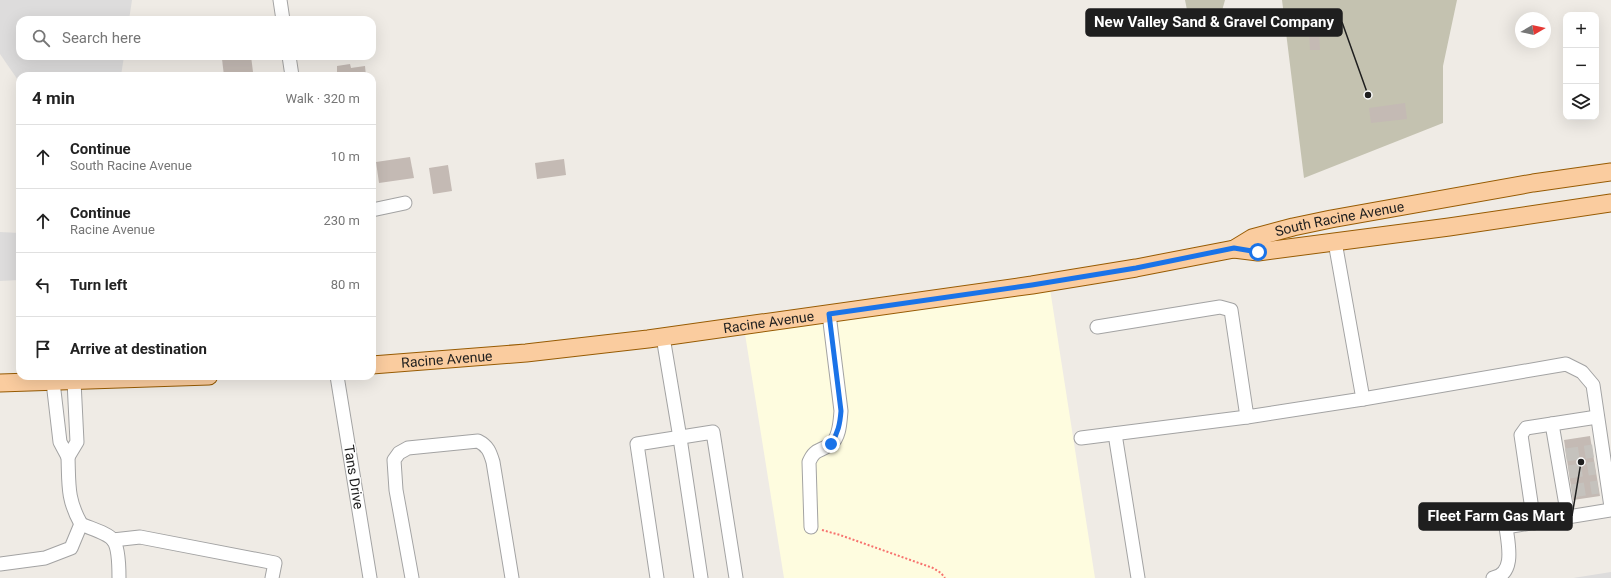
<!DOCTYPE html>
<meta charset="utf-8">
<style>
:root{--surface:#fff;--page:#f2f2f2;--text:#222;--muted:#767676;--line:#e0e0e0}
body{margin:0;font-family:Roboto,sans-serif;background:var(--page);color:var(--text)}
.controls{position:absolute;right:12px;top:12px;display:grid;overflow:hidden;border-radius:8px;box-shadow:0 4px 16px #0002}
.controls button{width:36px;height:36px;display:grid;place-items:center;padding:0;border:0;border-bottom:1px solid var(--line);background:var(--surface);color:var(--text);font:20px sans-serif}
.compass{position:absolute;left:1515px;top:12px;width:36px;height:36px;border-radius:50%;background:var(--surface);box-shadow:0 4px 16px #0002;rotate:81deg}
.stop{position:absolute;width:12px;height:12px;margin:-9px;border:3px solid #1a73e8;border-radius:50%;background:#fff}
.stop.end{background:#1a73e8;border-color:#fff;box-shadow:0 1px 4px #0008}
.list{margin:0;padding:0;list-style:none}
h2{display:flex;justify-content:space-between;align-items:center;height:52px;margin:0;padding:0 16px;font-size:17px}
h2 small{font-size:13px;font-weight:400;color:var(--muted)}
.list li{display:grid;grid-template-columns:26px 1fr auto;gap:12px;align-items:center;box-sizing:border-box;height:64px;padding:0 16px;border-top:1px solid var(--line)}
.list b{display:block;font-size:15px;white-space:nowrap}
.list p{margin:0;font-size:13px;white-space:nowrap;color:var(--muted)}
.list em{font-size:13px;font-style:normal;color:var(--muted)}
.icon{flex:none;width:22px;height:22px;fill:none;stroke:currentColor;stroke-width:2;stroke-linecap:round;stroke-linejoin:round}
.map{position:relative;flex:none;width:1611px;height:578px;overflow:hidden}
.search{position:absolute;background:var(--surface);box-shadow:0 4px 16px #0002;left:16px;top:16px;width:360px;height:44px;display:flex;align-items:center;gap:10px;box-sizing:border-box;padding:0 14px;border-radius:12px;color:var(--muted);font-size:15px}
.panel{position:absolute;background:var(--surface);box-shadow:0 4px 16px #0002;left:16px;top:72px;width:360px;height:308px;border-radius:12px}
.map>svg:first-child{display:block}
.residential{fill:#dddcdc}
.education{fill:#fefcdf}
.construction{fill:#c4c2b0}
.building{fill:#c4bab4}
.lines{fill:none;stroke-linecap:round;stroke-linejoin:round}
.minor-tunnel{stroke:#c5c2bd;stroke-width:13;stroke-dasharray:13 6;stroke-linecap:butt}
.minor-casing{stroke:#a3a3a3;stroke-width:15}
.major-casing{stroke:#975b03;stroke-width:19}
.path{stroke:#f7726e;stroke-width:2;stroke-dasharray:2 2;stroke-linecap:butt}
.minor{stroke:#fff;stroke-width:13}
.major{stroke:#facc9f;stroke-width:17}
.route{stroke:#1a73e8;stroke-width:5}
.labels{text-anchor:middle;stroke-width:3;stroke-linejoin:round;paint-order:stroke}
.street-label{font-size:14px;fill:#1f1f1f;stroke:#fff}
.leader{fill:none;stroke:#1f1f1f;stroke-width:1.5}
.callout-dot{fill:#1f1f1f;stroke:#fff;stroke-width:1.5}
.callout{fill:#1f1f1f;stroke:#1f1f1f;stroke-width:1.5}
.callout-label{font-size:15px;text-anchor:middle;font-weight:bold;fill:#fff}
</style>
<div class="map">
<svg width="1611" height="578" viewBox="0 0 1611 578">
<rect width="100%" height="100%" fill="#efebe5"/>
<g class="residential">
<path d="M0 0H132L129 20H20V56H124L121 76H20V83L0 54Z"/>
<path d="M0 232 20 233V280L0 281Z"/>
<path d="M1611 572V578H1573Z"/>
</g>
<path class="education" d="M1050 289 1095 578H784L745 334Z"/>
<g class="construction">
<path d="M1185 0H1225L1220 18 1188 15Z"/>
<path d="M1282 0H1457L1443 66V123L1304 178Z"/>
</g>
<g class="building">
<path d="M1318 11 1320 50H1310L1308 12Z"/>
<path d="M241 56H251L253 72 224 76 222 59Z"/>
<path d="M350 64 351 68 365 66 366 76H337V66Z"/>
<path d="M1405 103 1407 119 1371 123 1369 108Z"/>
<path d="M410 157 414 178 379 183 376 162Z"/>
<path d="M564 159 566 175 537 179 535 163Z"/>
<path d="M448 165 452 191 433 194 429 168Z"/>
<path d="M1590 436 1600 496 1573 500 1564 440Z"/>
</g>
<g class="lines">
<g class="minor-tunnel">
<path d="M1566 455 1593 451"/>
<path d="M1569 472 1595 468"/>
<path d="M1572 491 1598 487"/>
</g>
<defs>
<g id="minor">
<path d="M280 0 283 20"/>
<path d="M289 56 292 76"/>
<path d="M372 210 405 203"/>
<path d="M1097 327 1220 307 1231 310 1247 417 1363 399 1335 242"/>
<path d="M663 337 680 438 701 578"/>
<path d="M337 376 370 578"/>
<path d="M53 382 60 442 68 457 77 442 74 381"/>
<path d="M1363 399 1566 364 1582 372 1593 385 1611 507"/>
<path d="M1552 424 1568 517"/>
<path d="M1115 434 1138 578"/>
<path d="M1081 438 1247 417"/>
<path d="M68 457C69 485 67 499 81 524 89 528 108 533 113 540 119 547 119 569 119 578"/>
<path d="M1534 523 1521 435 1526 428 1597 417"/>
<path d="M811 527 809 462C815 448 820 452 831 444 840 437 840 421 841 411L829 314"/>
<path d="M113 540 140 537 275 563 272 578"/>
<path d="M0 564 45 558 71 548 81 524"/>
<path d="M412 578 396 490 394 460 399 453 408 448 478 441C488 446 490 452 493 462L512 578"/>
<path d="M657 578 637 444 713 432 736 578"/>
<path d="M1493 578C1516 574 1508 543 1506 527L1611 510"/>
</g>
<g id="major">
<path d="M1234 249 1258 252 1449 227 1611 203"/>
<path id="s1" d="M372 365 526 353 648 339 1032 285 1136 268 1234 249 1252 238 1293 227 1331 219 1533 183 1611 172"/>
<path d="M0 383 209 376"/>
</g>
</defs>
<use href="#minor" class="minor-casing"/>
<use href="#major" class="major-casing"/>
<path class="path" d="M822 530 840 535 933 568 941 573 945 578"/>
<use href="#minor" class="minor"/>
<use href="#major" class="major"/>
</g>
<g class="lines">
<path class="route" d="M831 444C838 433 840 424 841 411L829 314 1032 285 1136 268 1234 248 1258 252"/>
</g>
<g class="labels">
<g class="street-label">
<text dy="5" stroke="none"><textPath href="#s1" startOffset="981">South Racine Avenue</textPath></text>
<text dy="5" stroke="none"><textPath href="#s1" startOffset="399">Racine Avenue</textPath></text>
<text dy="5" stroke="none"><textPath href="#s1" startOffset="75">Racine Avenue</textPath></text>
<text transform="translate(354 477) rotate(81)" y="5">Tans Drive</text>
</g>
</g>
<path class="leader" d="M1368 95L1342 22M1581 462L1572 516"/>
<g class="callout-dot">
<circle cx="1368" cy="95" r="4"/>
<circle cx="1581" cy="462" r="4"/>
</g>
<g class="callout">
<rect x="1086" y="9" width="256" height="27" rx="4"/>
<rect x="1419" y="503" width="153" height="27" rx="4"/>
</g>
<g class="callout-label">
<text x="1214" y="27">New Valley Sand &amp; Gravel Company</text>
<text x="1496" y="521">Fleet Farm Gas Mart</text>
</g>
</svg>
<div class="controls">
<button>+</button>
<button>−</button>
<button><svg class="icon" aria-label="layers" viewBox="0 0 24 24"><path d="M12 4l9 5-9 5-9-5zM3 14l9 5 9-5"/></svg></button>
</div>
<svg class="compass" viewBox="-18 -18 36 36"><path d="M0-13l5 13h-10z" fill="#e53935"/><path d="M0 13l5-13h-10z" fill="#767676"/></svg>
<div class="stop" style="left:1258px;top:252px"></div>
<div class="stop end" style="left:831px;top:444px"></div>
<div class="search"><svg class="icon" aria-label="search" viewBox="0 0 24 24"><circle cx="10" cy="10" r="6"/><path d="M15 15l6 6"/></svg>Search here</div>
<section class="panel">
<h2>4 min<small>Walk · 320 m</small></h2>
<ul class="list">
<li><svg class="icon" aria-label="ahead" viewBox="0 0 24 24"><path d="M12 20V5M6 11l6-6 6 6"/></svg><div><b>Continue</b><p>South Racine Avenue</p></div><em>10 m</em></li>
<li><svg class="icon" aria-label="ahead" viewBox="0 0 24 24"><path d="M12 20V5M6 11l6-6 6 6"/></svg><div><b>Continue</b><p>Racine Avenue</p></div><em>230 m</em></li>
<li><svg class="icon" aria-label="left" viewBox="0 0 24 24"><path d="M17 20v-9H6M10 6l-5 5 5 5"/></svg><div><b>Turn left</b></div><em>80 m</em></li>
<li><svg class="icon" aria-label="arrive" viewBox="0 0 24 24"><path d="M6 21V4h12l-3 4 3 4H6"/></svg><div><b>Arrive at destination</b></div></li>
</ul>
</section>
</div>
